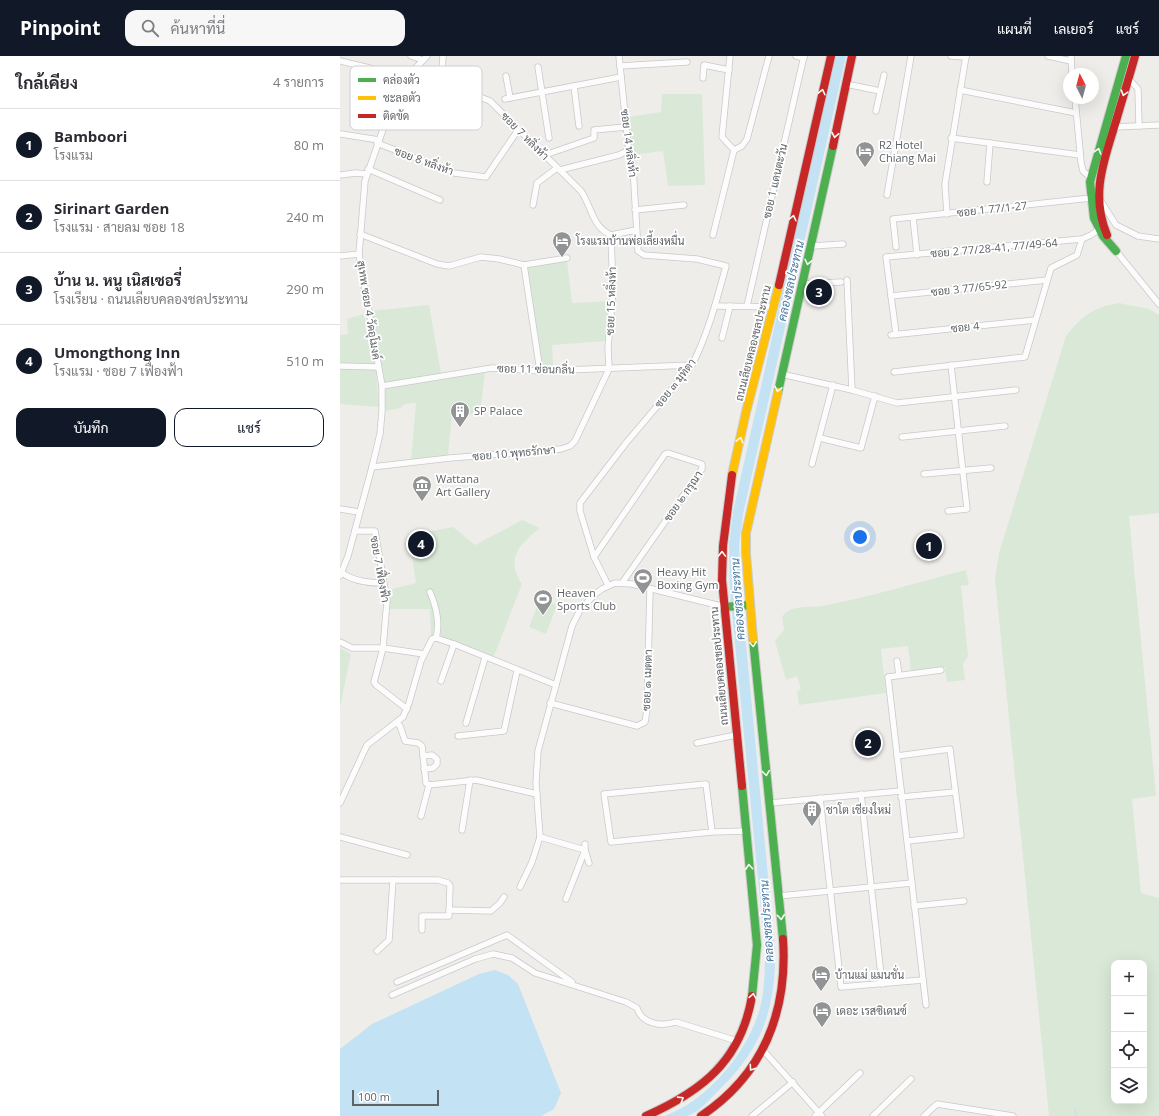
<!DOCTYPE html>
<html lang="th">
<meta charset="utf-8">
<style>
:root{--surface:#fff;--page:#f7f7f7;--text:#2b2b33;--muted:#7c7c81;--line:#e1e1e2;--accent:#111827}
body{margin:0;font-family:"Open Sans",Sarabun,sans-serif;background:var(--page);color:var(--text)}
.controls{position:absolute;right:12px;bottom:12px;display:grid;overflow:hidden;border-radius:8px;box-shadow:0 4px 16px #0002}
.controls button{width:36px;height:36px;display:grid;place-items:center;padding:0;border:0;border-bottom:1px solid var(--line);background:var(--surface);color:var(--text);font:20px sans-serif}
.compass{position:absolute;left:723px;top:12px;width:36px;height:36px;border-radius:50%;background:var(--surface);box-shadow:0 4px 16px #0002;rotate:354deg}
.scale{position:absolute;left:12px;bottom:10px;width:87px;box-sizing:border-box;padding-left:4px;border:2px solid #5f6367;border-top:0;font-size:11px;line-height:14px;white-space:nowrap;color:#5f6367;-webkit-text-stroke:3px #fff;paint-order:stroke}
.you{position:absolute;left:520px;top:481px;width:14px;height:14px;margin:-10px;border:3px solid #fff;border-radius:50%;background:#1a73e8;box-shadow:0 0 0 6px #1a73e833}
.badge{display:grid;place-items:center;width:26px;height:26px;border-radius:50%;background:var(--accent);color:#fff;font-size:13px;font-weight:700}
.pin{position:absolute;translate:-50% -50%;border:2px solid #fff;box-shadow:0 1px 4px #0006}
.list{margin:0;padding:0;list-style:none}
h2{display:flex;justify-content:space-between;align-items:center;height:52px;margin:0;padding:0 16px;font-size:17px}
h2 small{font-size:13px;font-weight:400;color:var(--muted)}
.list li{display:grid;grid-template-columns:26px 1fr auto;gap:12px;align-items:center;box-sizing:border-box;height:72px;padding:0 16px;border-top:1px solid var(--line)}
.list b{display:block;font-size:15px;white-space:nowrap}
.list p{margin:0;font-size:13px;white-space:nowrap;color:var(--muted)}
.list em{font-size:13px;font-style:normal;color:var(--muted)}
.actions{display:flex;gap:8px;padding:12px 16px}
.actions a{flex:1;padding:9px 0;border:1px solid var(--accent);border-radius:12px;text-align:center;font-size:14px;color:var(--accent)}
.actions .main{background:var(--accent);color:#fff}
.icon{flex:none;width:22px;height:22px;fill:none;stroke:currentColor;stroke-width:2;stroke-linecap:round;stroke-linejoin:round}
.map{position:relative;flex:none;width:819px;height:1060px;overflow:hidden}
header{display:flex;align-items:center;gap:24px;box-sizing:border-box;height:56px;padding:0 20px;background:var(--accent);color:#fff}
header strong{font-size:19px}
nav{display:flex;gap:22px;margin-inline-start:auto;font-size:14px}
.search{width:280px;height:36px;background:var(--page);display:flex;align-items:center;gap:10px;box-sizing:border-box;padding:0 14px;border-radius:12px;color:var(--muted);font-size:15px}
main{display:flex}
aside{flex:1;background:var(--surface)}
.map>svg:first-child{display:block}
.green{fill:#dae9d7;fill-rule:evenodd}
.water{fill:#c3e2f4}
.lines{fill:none;stroke-linecap:round;stroke-linejoin:round}
.stream{stroke:#c3e2f4;stroke-width:1.5}
.street-casing{stroke:#c9c9c9;stroke-width:7}
.fast-casing{stroke:#cbcbcb;stroke-width:10}
.slow-casing{stroke:#cbcbcb;stroke-width:10}
.jam-casing{stroke:#cbcbcb;stroke-width:10}
.street{stroke:#fcfcfc;stroke-width:5.5}
.fast{stroke:#4caf50;stroke-width:8}
.slow{stroke:#ffc107;stroke-width:8}
.jam{stroke:#c62828;stroke-width:8}
.oneway{stroke:#f6fbf6}
.labels{text-anchor:middle;stroke-width:3.5;stroke-linejoin:round;paint-order:stroke}
.street-label{font-size:11px;fill:#5f6367;stroke:#fff}
.poi-label{font-size:11px;fill:#5f6367;stroke:#fff;text-anchor:start}
.water-label{font-size:12px;font-style:italic;fill:#4a7aa1;stroke:#fff}
.key{fill:#fff;stroke:#cfd0d1;stroke-width:1}
.key-label{font-size:11px;fill:#5f6367}
</style>
<header>
<strong>Pinpoint</strong>
<div class="search"><svg class="icon" aria-label="search" viewBox="0 0 24 24"><circle cx="10" cy="10" r="6"/><path d="M15 15l6 6"/></svg>ค้นหาที่นี่</div>
<nav><a>แผนที่</a><a>เลเยอร์</a><a>แชร์</a></nav>
</header>
<main>
<aside>
<h2>ใกล้เคียง<small>4 รายการ</small></h2>
<ul class="list">
<li><span class="badge">1</span><div><b>Bamboori</b><p>โรงแรม</p></div><em>80 m</em></li>
<li><span class="badge">2</span><div><b>Sirinart Garden</b><p>โรงแรม · สายลม ซอย 18</p></div><em>240 m</em></li>
<li><span class="badge">3</span><div><b>บ้าน น. หนู เนิสเซอรี่</b><p>โรงเรียน · ถนนเลียบคลองชลประทาน</p></div><em>290 m</em></li>
<li><span class="badge">4</span><div><b>Umongthong Inn</b><p>โรงแรม · ซอย 7 เฟื่องฟ้า</p></div><em>510 m</em></li>
</ul>
<div class="actions"><a class="main">บันทึก</a><a>แชร์</a></div>
</aside>
<div class="map">
<svg width="819" height="1060" viewBox="0 0 819 1060">
<rect width="100%" height="100%" fill="#eeedea"/>
<g class="green">
<path d="M322 38H362L365 129 328 130 323 95 292 99 287 61 321 56Z"/>
<path d="M227 205 232 247 269 245 265 285 212 289 213 310 202 312 187 211Z"/>
<path d="M779 247 809 253 819 259V457L789 460 816 740 792 743 801 837 819 842V1060H709L655 523 659 497 726 280C743 259 752 252 779 247ZM774 907H804V1045H774Z"/>
<path d="M89 249 101 317 44 327 30 255Z"/>
<path d="M24 258 34 308 0 307V279L8 278 7 263Z"/>
<path d="M0 312 36 314 39 351 0 348Z"/>
<path d="M145 316 140 358 112 359 108 399 71 404 76 347 65 348 60 352 46 355 44 331Z"/>
<path d="M182 464 200 472C179 489 165 502 182 528L154 600 108 583 91 580 90 553H49L48 534 76 527 72 501 88 499 86 476 113 471 135 489Z"/>
<path d="M626 514 629 529 621 530 628 600 623 608 625 624 607 626 605 611 571 616 568 590 541 593 546 637 459 649 457 635 461 633 457 620 446 624 435 585 444 574 442 561C451 548 469 552 482 550 530 541 578 526 626 514Z"/>
<path d="M200 543 217 549 206 578 189 571Z"/>
<path d="M0 592 11 598 0 651Z"/>
</g>
<g class="water">
<path d="M495 0H506L403 458 399 489 401 536 435 894C436 956 420 996 375 1038 367 1046 357 1058 346 1060 340 1060 331 1060 325 1060 368 1044 408 996 420 952 425 933 425 914 425 894L390 536 389 489 393 456Z"/>
<path d="M155 914 168 919 178 928 221 1037 214 1053 201 1060H0V993L32 968 139 918Z"/>
</g>
<g class="lines">
<path class="stream" d="M735 1054 736 1060"/>
<defs>
<g id="street">
<path d="M71 0 83 4"/>
<path d="M103 0 101 33 140 41 150 45 241 135C252 151 252 171 271 179"/>
<path d="M390 0 382 81 394 94"/>
<path d="M456 0 464 2"/>
<path d="M611 0 626 1"/>
<path d="M708 0 731 5"/>
<path d="M731 0 732 18"/>
<path d="M0 5 42 15 64 24"/>
<path d="M280 10 347 6"/>
<path d="M198 11 209 82"/>
<path d="M166 20 170 42"/>
<path d="M363 22 364 9 389 14"/>
<path d="M788 22 798 33 799 70"/>
<path d="M506 28 540 35"/>
<path d="M234 30 239 70"/>
<path d="M620 34 736 57"/>
<path d="M735 42 741 106 743 115 751 122"/>
<path d="M165 43 281 21"/>
<path d="M536 55 544 19"/>
<path d="M774 71 819 69"/>
<path d="M1 78 39 84"/>
<path d="M611 82 740 99"/>
<path d="M37 87 114 117 146 121 178 74"/>
<path d="M394 94 402 90 407 83 429 0"/>
<path d="M205 99 254 82V74L286 71"/>
<path d="M28 113 100 144"/>
<path d="M220 114 279 99 289 94"/>
<path d="M0 119 16 117 27 118"/>
<path d="M647 126 650 87"/>
<path d="M547 139 571 0"/>
<path d="M759 142 776 169 798 180 819 183"/>
<path d="M193 149 197 127 217 112"/>
<path d="M295 154 344 149"/>
<path d="M607 158 605 128 626 0"/>
<path d="M573 161 577 199"/>
<path d="M20 178 97 208 109 210 141 201 159 203 184 209 227 202"/>
<path d="M373 179 394 94"/>
<path d="M472 190 503 188"/>
<path d="M556 191 553 163 751 142"/>
<path d="M776 195 819 248"/>
<path d="M0 200 19 198"/>
<path d="M184 209 200 315"/>
<path d="M507 224 512 334"/>
<path d="M463 228 501 226"/>
<path d="M551 240 707 224"/>
<path d="M375 250 433 251"/>
<path d="M407 250 464 0"/>
<path d="M556 278 546 201 742 183 751 179 759 173"/>
<path d="M551 279 695 264"/>
<path d="M382 282 390 250"/>
<path d="M0 310 38 311"/>
<path d="M554 316 685 301 711 212 737 199 742 183"/>
<path d="M441 318 512 334 557 347 676 334"/>
<path d="M42 330 152 312 200 315 352 309"/>
<path d="M562 381 665 370"/>
<path d="M480 382 521 392 535 340"/>
<path d="M472 408 493 329"/>
<path d="M32 411 110 402 221 393 230 390 235 385 269 313 268 291 273 235 271 179 296 174"/>
<path d="M584 418 651 412"/>
<path d="M0 453 19 456"/>
<path d="M608 455 627 453 611 309"/>
<path d="M15 475H35L47 545 43 592 34 626 36 629 67 653"/>
<path d="M254 501 325 398 328 397 362 408V413L282 527"/>
<path d="M1 516C12 525 30 527 43 527"/>
<path d="M0 520 8 500 32 411 40 378 42 355V330L19 198 25 125 55 39 64 24 87 0"/>
<path d="M268 529 254 501 240 455V447L286 387 352 309C368 278 377 243 386 210L357 203 304 199 298 195 293 111 288 88 279 0"/>
<path d="M90 536C96 550 100 567 96 582"/>
<path d="M0 586 12 592H43L84 598"/>
<path d="M557 605 559 619"/>
<path d="M101 625 114 588"/>
<path d="M210 647 297 670 305 666 307 654 310 533"/>
<path d="M57 667 60 670 65 685 78 687 82 690 86 727 89 729"/>
<path d="M126 667 145 602"/>
<path d="M118 680 164 675 177 615"/>
<path d="M357 687 396 679"/>
<path d="M83 700 92 699 97 703V708L93 712 84 713"/>
<path d="M557 700 610 693 621 779 568 785"/>
<path d="M89 729 136 724 197 738"/>
<path d="M521 738 542 928"/>
<path d="M561 741 615 736"/>
<path d="M480 742 501 931 583 924"/>
<path d="M0 747 27 689 63 661 69 647 81 605 92 583 96 582 114 588 216 629"/>
<path d="M430 747 561 735"/>
<path d="M81 760 89 729"/>
<path d="M122 774 130 724"/>
<path d="M372 776 366 728 264 738 271 786 372 776 406 775"/>
<path d="M0 781 67 799"/>
<path d="M200 781 245 794 249 807"/>
<path d="M0 824H98L108 827 110 830 109 860H82V874"/>
<path d="M180 831 192 806 200 781 196 727 198 695 232 570 240 554 255 538 262 533 275 527 292 528 385 551"/>
<path d="M439 840 572 827"/>
<path d="M226 843 245 794V788"/>
<path d="M574 850 624 845"/>
<path d="M109 854 151 855 160 847 164 841"/>
<path d="M37 895 49 884 53 824"/>
<path d="M57 926 167 879 232 926"/>
<path d="M52 939 135 903 153 898 172 902 195 917 286 946 297 952C302 968 321 971 336 966L397 985"/>
<path d="M586 949 548 621 601 614"/>
<path d="M423 994 482 1060"/>
<path d="M412 1060 453 1026"/>
<path d="M475 1060 520 1017"/>
<path d="M533 1060 571 1023"/>
<path d="M584 1060 597 1048 673 1060"/>
</g>
<g id="fast">
<path d="M776 195 763 180 754 162 750 126 786 0"/>
<path d="M438 336 493 90"/>
<path d="M385 551 410 549"/>
<path d="M413 583 443 883"/>
<path d="M402 730 417 889 412 940"/>
</g>
<g id="slow">
<path d="M392 419 406 356 439 229"/>
<path d="M413 583 406 498V477L438 336"/>
</g>
<g id="jam">
<path d="M493 90 512 0"/>
<path d="M767 179C750 138 764 105 776 65 782 44 789 22 795 0"/>
<path d="M439 229 491 0"/>
<path d="M392 419 383 490 382 524 402 730"/>
<path d="M306 1060C362 1035 401 1005 412 940"/>
<path d="M361 1060C423 1019 448 956 443 883"/>
</g>
</defs>
<use href="#street" class="street-casing"/>
<use href="#fast" class="fast-casing"/>
<use href="#slow" class="slow-casing"/>
<use href="#jam" class="jam-casing"/>
<use href="#street" class="street"/>
<use href="#fast" class="fast"/>
<use href="#slow" class="slow"/>
<use href="#jam" class="jam"/>
</g>
<defs><path id="oneway-chevron" d="M-2-3.5L2.5 0L-2 3.5" fill="none" stroke-width="1.6" stroke-linecap="round" stroke-linejoin="round"/></defs>
<g class="oneway">
<use href="#oneway-chevron" transform="translate(482 36) rotate(-77)"/>
<use href="#oneway-chevron" transform="translate(784 37) rotate(107)"/>
<use href="#oneway-chevron" transform="translate(495 79) rotate(101)"/>
<use href="#oneway-chevron" transform="translate(758 95) rotate(-73)"/>
<use href="#oneway-chevron" transform="translate(453 162) rotate(-77)"/>
<use href="#oneway-chevron" transform="translate(468 206) rotate(103)"/>
<use href="#oneway-chevron" transform="translate(438 333) rotate(103)"/>
<use href="#oneway-chevron" transform="translate(400 384) rotate(-76)"/>
<use href="#oneway-chevron" transform="translate(382 498) rotate(-88)"/>
<use href="#oneway-chevron" transform="translate(413 588) rotate(85)"/>
<use href="#oneway-chevron" transform="translate(426 717) rotate(83)"/>
<use href="#oneway-chevron" transform="translate(409 811) rotate(-95)"/>
<use href="#oneway-chevron" transform="translate(441 861) rotate(85)"/>
<use href="#oneway-chevron" transform="translate(413 940) rotate(-80)"/>
<use href="#oneway-chevron" transform="translate(412 1012) rotate(125)"/>
<use href="#oneway-chevron" transform="translate(341 1043) rotate(-32)"/>
</g>
<defs>
<symbol id="hotel-pin" viewBox="-11 -11 22 30"><path d="M0 17L-7.5 6A9.5 9.5 0 1 1 7.5 6Z" fill="#919395" stroke="#fff"/><path d="M-6-4.5h1.5V1H6V5H4.5V3h-9V5H-6ZM-4 0a1.8 1.8 0 1 1 3.6 0ZM.5 0V-2.5h3Q6-2.5 6 0Z" fill="#fff"/></symbol>
<symbol id="building-pin" viewBox="-11 -11 22 30"><path d="M0 17L-7.5 6A9.5 9.5 0 1 1 7.5 6Z" fill="#919395" stroke="#fff"/><path d="M-4-6H4V6H1V3H-1V6H-4ZM-2.5-4.3h1.7v1.8h-1.7ZM.8-4.3h1.7v1.8H.8ZM-2.5-1h1.7V.8h-1.7ZM.8-1h1.7V.8H.8Z" fill="#fff"/></symbol>
<symbol id="museum-pin" viewBox="-11 -11 22 30"><path d="M0 17L-7.5 6A9.5 9.5 0 1 1 7.5 6Z" fill="#919395" stroke="#fff"/><path d="M0-6L6-3V-2H-6V-3ZM-5-1h2V3h-2ZM-1-1h2V3h-2ZM3-1h2V3H3ZM-6 4H6V6H-6Z" fill="#fff"/></symbol>
<symbol id="stadium-pin" viewBox="-11 -11 22 30"><path d="M0 17L-7.5 6A9.5 9.5 0 1 1 7.5 6Z" fill="#919395" stroke="#fff"/><path d="M0-5a6.5 5 0 1 0 0 10a6.5 5 0 1 0 0-10ZM-3.5-1.8h7v3.6h-7Z" fill="#fff"/></symbol>
</defs>
<g fill-rule="evenodd">
<use href="#hotel-pin" x="514" y="84" width="22" height="30"/>
<use href="#hotel-pin" x="211" y="174" width="22" height="30"/>
<use href="#building-pin" x="109" y="344" width="22" height="30"/>
<use href="#museum-pin" x="71" y="418" width="22" height="30"/>
<use href="#stadium-pin" x="292" y="511" width="22" height="30"/>
<use href="#stadium-pin" x="192" y="532" width="22" height="30"/>
<use href="#building-pin" x="461" y="743" width="22" height="30"/>
<use href="#hotel-pin" x="470" y="908" width="22" height="30"/>
<use href="#hotel-pin" x="471" y="944" width="22" height="30"/>
</g>
<g class="labels">
<g class="street-label">
<text transform="translate(185 80) rotate(45)" y="4">ซอย 7 หลิ่งห้า</text>
<text transform="translate(289 87) rotate(83)" y="4">ซอย 14 หลิ่งห้า</text>
<text transform="translate(84 105) rotate(20)" y="4">ซอย 8 หลิ่งห้า</text>
<text transform="translate(435 125) rotate(-77)" y="4">ซอย 1 แดนตะวัน</text>
<text transform="translate(652 153) rotate(-6)" y="4">ซอย 1 77/1-27</text>
<text transform="translate(654 192) rotate(-5)" y="4">ซอย 2 77/28-41, 77/49-64</text>
<text transform="translate(629 232) rotate(-6)" y="4">ซอย 3 77/65-92</text>
<text transform="translate(271 245) rotate(-88)" y="4">ซอย 15 หลิ่งห้า</text>
<text transform="translate(29 254) rotate(81)" y="4">สุเทพ ซอย 4 วัดอุโมงค์</text>
<text transform="translate(625 271) rotate(-6)" y="4">ซอย 4</text>
<text transform="translate(413 287) rotate(-76)" y="4">ถนนเลียบคลองชลประทาน</text>
<text transform="translate(196 313) rotate(1)" y="4">ซอย 11 ซ่อนกลิ่น</text>
<text transform="translate(335 327) rotate(-52)" y="4">ซอย ๓ มุทิตา</text>
<text transform="translate(174 397) rotate(-5)" y="4">ซอย 10 พุทธรักษา</text>
<text transform="translate(343 440) rotate(-55)" y="4">ซอย ๒ กรุณา</text>
<text transform="translate(40 513) rotate(80)" y="4">ซอย 7 เฟื่องฟ้า</text>
<text transform="translate(379 610) rotate(-95)" y="4">ถนนเลียบคลองชลประทาน</text>
<text transform="translate(307 624) rotate(-88)" y="4">ซอย ๑ เมตตา</text>
</g>
<g class="poi-label">
<text x="539" y="93">R2 Hotel<tspan x="539" dy="13">Chiang Mai</tspan></text>
<text x="236" y="189">โรงแรมบ้านพ่อเลี้ยงหมื่น</text>
<text x="134" y="359">SP Palace</text>
<text x="96" y="427">Wattana<tspan x="96" dy="13">Art Gallery</tspan></text>
<text x="317" y="520">Heavy Hit<tspan x="317" dy="13">Boxing Gym</tspan></text>
<text x="217" y="541">Heaven<tspan x="217" dy="13">Sports Club</tspan></text>
<text x="486" y="758">ชาโต เชียงใหม่</text>
<text x="495" y="923">บ้านแม่ แมนชั่น</text>
<text x="496" y="959">เดอะ เรสซิเดนซ์</text>
</g>
<g class="water-label">
<text transform="translate(451 225) rotate(-77)" y="4">คลองชลประทาน</text>
<text transform="translate(398 543) rotate(-94)" y="4">คลองชลประทาน</text>
<text transform="translate(427 865) rotate(-94)" y="4">คลองชลประทาน</text>
</g>
</g>
<rect x="10" y="10" width="132" height="64" rx="6" class="key"/>
<rect x="18" y="22" width="18" height="4" fill="#4caf50"/>
<rect x="18" y="40" width="18" height="4" fill="#ffc107"/>
<rect x="18" y="58" width="18" height="4" fill="#c62828"/>
<g class="key-label">
<text x="43" y="28">คล่องตัว</text>
<text x="43" y="46">ชะลอตัว</text>
<text x="43" y="64">ติดขัด</text>
</g>
</svg>
<div class="controls">
<button>+</button>
<button>−</button>
<button><svg class="icon" aria-label="locate" viewBox="0 0 24 24"><circle cx="12" cy="12" r="6"/><path d="M12 2v4M12 18v4M2 12h4M18 12h4"/></svg></button>
<button><svg class="icon" aria-label="layers" viewBox="0 0 24 24"><path d="M12 4l9 5-9 5-9-5zM3 14l9 5 9-5"/></svg></button>
</div>
<svg class="compass" viewBox="-18 -18 36 36"><path d="M0-13l5 13h-10z" fill="#e53935"/><path d="M0 13l5-13h-10z" fill="#7c7c81"/></svg>
<div class="scale">100 m</div>
<div class="you"></div>
<div class="pin badge" style="left:589px;top:490px">1</div>
<div class="pin badge" style="left:528px;top:687px">2</div>
<div class="pin badge" style="left:479px;top:236px">3</div>
<div class="pin badge" style="left:81px;top:488px">4</div>
</div>
</main>
